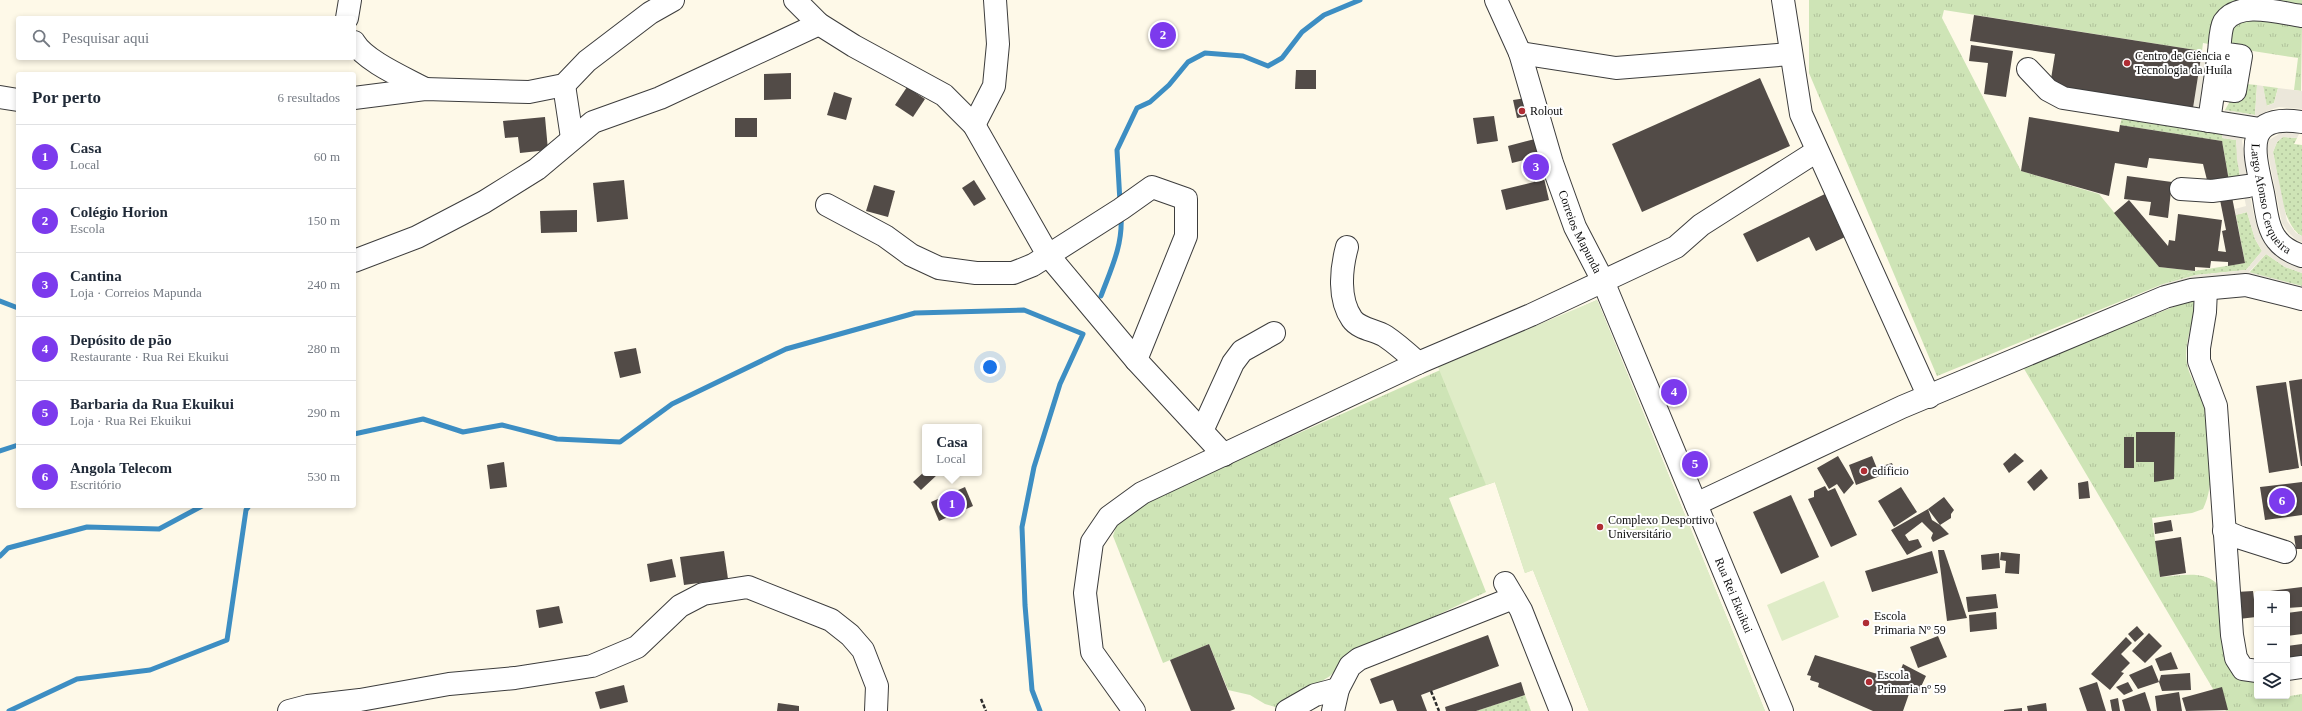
<!DOCTYPE html>
<html lang="pt">
<meta charset="utf-8">
<style>
:root{--surface:#fff;--page:#f6f6f7;--text:#1f2937;--muted:#747a83;--line:#e0e1e3;--accent:#7c3aed}
body{margin:0;font-family:"Times New Roman",serif;background:var(--page);color:var(--text)}
.controls{position:absolute;right:12px;bottom:12px;display:grid;overflow:hidden;border-radius:4px;box-shadow:0 2px 6px #0003}
.controls button{width:36px;height:36px;display:grid;place-items:center;padding:0;border:0;border-bottom:1px solid var(--line);background:var(--surface);color:var(--text);font:20px sans-serif}
.you{position:absolute;left:990px;top:367px;width:14px;height:14px;margin:-10px;border:3px solid #fff;border-radius:50%;background:#1a73e8;box-shadow:0 0 0 6px #1a73e833}
.badge{display:grid;place-items:center;width:26px;height:26px;border-radius:50%;background:var(--accent);color:#fff;font-size:13px;font-weight:700}
.pin{position:absolute;translate:-50% -50%;border:2px solid #fff;box-shadow:0 1px 4px #0006}
.popup{position:absolute;left:922px;top:424px;width:60px;height:52px;box-sizing:border-box;display:grid;place-content:center;border-radius:4px;background:var(--surface);filter:drop-shadow(0 1px 3px #0005);font-size:13px;white-space:nowrap;color:var(--muted)}
.popup b{font-size:15px;color:var(--text)}
.popup::after{content:'';position:absolute;left:50%;top:100%;margin-left:-8px;border:8px solid transparent;border-top-color:var(--surface)}
.list{margin:0;padding:0;list-style:none}
h2{display:flex;justify-content:space-between;align-items:center;height:52px;margin:0;padding:0 16px;font-size:17px}
h2 small{font-size:13px;font-weight:400;color:var(--muted)}
.list li{display:grid;grid-template-columns:26px 1fr auto;gap:12px;align-items:center;box-sizing:border-box;height:64px;padding:0 16px;border-top:1px solid var(--line)}
.list b{display:block;font-size:15px;white-space:nowrap}
.list p{margin:0;font-size:13px;white-space:nowrap;color:var(--muted)}
.list em{font-size:13px;font-style:normal;color:var(--muted)}
.icon{flex:none;width:22px;height:22px;fill:none;stroke:currentColor;stroke-width:2;stroke-linecap:round;stroke-linejoin:round}
.map{position:relative;flex:none;width:2302px;height:711px;overflow:hidden}
.search{position:absolute;background:var(--surface);box-shadow:0 2px 6px #0003;left:16px;top:16px;width:340px;height:44px;display:flex;align-items:center;gap:10px;box-sizing:border-box;padding:0 14px;border-radius:4px;color:var(--muted);font-size:15px}
.panel{position:absolute;background:var(--surface);box-shadow:0 2px 6px #0003;left:16px;top:72px;width:340px;height:436px;border-radius:4px}
.map>svg:first-child{display:block}
.grass{fill:url(#grass-tufts)}
.garden{fill:url(#garden-dots)}
.pitch{fill:#dfecc7}
.plaza{fill:#ebe7da}
.lines{fill:none;stroke-linecap:round;stroke-linejoin:round}
.stream{stroke:#3d8ec3;stroke-width:5}
.building{fill:#524b47;fill-rule:evenodd}
.minor-casing{stroke:#3d3d3d;stroke-width:24}
.path{stroke:#2c2c2c;stroke-width:2.5;stroke-dasharray:4 2;stroke-linecap:butt}
.minor{stroke:#fff;stroke-width:22}
.poi-dot{fill:#af2d34;stroke:#fff;stroke-width:1.5}
.labels{text-anchor:middle;stroke-width:4;stroke-linejoin:round;paint-order:stroke}
.poi-label{font-size:12px;fill:#0a0a0a;stroke:#fff;text-anchor:start}
.street-label{font-size:12px;fill:#0a0a0a;stroke:#fff}
</style>
<div class="map">
<svg width="2302" height="711" viewBox="0 0 2302 711">
<defs>
<pattern id="grass-tufts" width="24" height="20" patternUnits="userSpaceOnUse"><rect width="24" height="20" fill="#cee4b6"/><path d="M3 7l-1-3M5 7V3M7 7l1-3M15 17l-1-3M17 17v-4M19 17l1-3" fill="none" stroke="#b0c29b"/></pattern>
<pattern id="garden-dots" width="8" height="8" patternUnits="userSpaceOnUse"><rect width="8" height="8" fill="#cee4b6"/><path d="M2 2h.1M6 6h.1" fill="none" stroke="#b0c29b" stroke-width="1.8" stroke-linecap="round"/></pattern>
</defs>
<rect width="100%" height="100%" fill="#fef9e8"/>
<g class="grass">
<path d="M1809 0H2302V9L2260 2 2215 45 2203 43 2202 51 1944 10 1942 18 2021 171 2099 194 2159 267 2195 271 1937 376 1809 73Z"/>
<path d="M2245 17 2302 24 2301 91 2294 90 2298 58 2227 47 2228 30Z"/>
<path d="M1597 300 1765 711H1589L1533 570 1525 573 1495 482 1449 498 1486 592 1349 657 1330 676 1279 708 1265 704 1250 695 1228 690 1209 644 1163 663 1113 536 1116 527 1122 518 1138 507 1216 470Z"/>
<path d="M2197 301C2194 320 2183 344 2187 364 2190 379 2199 390 2204 404 2213 431 2216 483 2203 509L2192 513 2152 518 2160 577C2179 576 2206 569 2219 586L2230 656 2257 676V696H2287V674L2290 696 2302 694V711H2226L2023 367 2186 302Z"/>
</g>
<g class="garden">
<path d="M2246 84 2257 85 2255 115 2225 110 2234 94Z"/>
<path d="M2263 86 2278 88 2274 103 2266 106Z"/>
<path d="M2122 118 2223 133 2222 138 2236 140 2240 178 2229 181 2222 141 2120 125Z"/>
<path d="M2283 137 2297 138 2294 144 2302 145V236C2281 225 2278 175 2273 152L2277 142Z"/>
<path d="M2247 212 2255 239 2262 251 2246 270 2196 275 2160 285 2195 271 2245 263 2236 215Z"/>
<path d="M2266 254 2285 267 2302 273V286L2249 273Z"/>
<path d="M1525 695 1531 711H1476Z"/>
</g>
<g class="pitch">
<path d="M1597 300 1765 711H1589L1533 570 1525 573 1495 482 1486 485 1438 367Z"/>
<path d="M1824 581 1839 617 1782 641 1767 605Z"/>
</g>
<g class="plaza">
<path d="M2201 57 2214 59 2206 110 2193 108Z"/>
<path d="M2257 85 2263 86 2267 106 2274 103 2278 88 2302 91V109L2279 107 2267 111 2247 127 2242 141 2248 186 2254 216 2261 237 2267 246 2281 259 2302 267V273L2285 267 2266 254 2249 272 2302 286V291L2166 288 2160 285 2196 275 2246 270 2262 251 2255 239 2247 212 2236 215 2235 209 2246 206 2237 160 2236 140 2222 138 2225 110 2255 115Z"/>
<path d="M2284 131 2300 132 2297 138 2283 137 2277 142 2273 152 2287 221 2296 233 2302 236V242L2296 240 2288 232 2282 223 2267 149 2269 140Z"/>
</g>
<g class="lines">
<g class="stream">
<path d="M1120 202 1117 150 1137 108 1150 102 1169 85 1188 62 1205 53 1243 56 1268 66 1282 58 1302 32 1324 15 1360 0"/>
<path d="M1101 296C1111 269 1123 245 1121 216"/>
<path d="M0 301 18 308"/>
<path d="M354 434 423 419 463 432 502 425 557 439 620 442 672 404 786 349 915 313 1024 310 1083 334 1060 384 1034 467 1022 527 1025 605 1032 690 1040 711"/>
<path d="M0 451 18 445"/>
<path d="M0 556 8 548 87 527 159 529 202 506"/>
<path d="M9 711 77 679 150 670 227 640 246 510 249 506"/>
</g>
</g>
<g class="building">
<path d="M1974 15 2202 51 2193 108 2050 85 2055 54 1970 41Z"/>
<path d="M1971 45 2013 51 2006 97 1984 94 1988 63 1969 61Z"/>
<path d="M1296 70H1316V89H1295Z"/>
<path d="M791 73V99L764 100V74Z"/>
<path d="M1760 78 1790 146 1642 212 1612 144Z"/>
<path d="M907 87 925 99 913 117 895 105Z"/>
<path d="M834 92 852 98 846 120 827 115Z"/>
<path d="M1526 98 1529 116 1517 118 1513 100Z"/>
<path d="M1494 116 1498 141 1477 144 1473 118Z"/>
<path d="M545 117 548 150 520 153 518 137 505 138 503 121Z"/>
<path d="M2029 117 2119 132 2120 125 2222 141 2229 181 2208 184 2203 164 2149 158 2147 168 2115 163 2109 196 2021 171Z"/>
<rect x="735" y="118" width="22" height="19"/>
<path d="M1535 139 1549 200 1506 210 1501 190 1534 182 1528 159 1512 163 1508 146Z"/>
<path d="M2127 176 2172 182 2168 218 2149 215 2151 202 2124 199Z"/>
<path d="M624 180 628 219 597 222 593 183Z"/>
<path d="M974 180 986 199 974 206 962 188Z"/>
<path d="M874 185 895 191 888 217 866 211Z"/>
<path d="M1831 191 1844 219 1837 222 1845 237 1816 251 1809 237 1757 262 1743 234Z"/>
<path d="M2232 197 2245 263 2228 266V262L2211 261 2210 268 2195 267V271L2159 267 2114 213 2129 200 2168 246 2169 240 2175 241 2178 214 2222 220 2218 251 2226 252 2222 231 2226 230 2220 200Z"/>
<path d="M577 210V232L541 233 540 211Z"/>
<path d="M636 348 641 373 620 378 614 352Z"/>
<path d="M2302 379V466H2301L2289 381Z"/>
<path d="M2286 382 2299 468 2269 473 2256 386Z"/>
<path d="M2136 432H2175L2174 479 2154 482V462H2136Z"/>
<rect x="2124" y="437" width="10" height="31"/>
<path d="M2015 453 2024 461 2009 473 2003 464Z"/>
<path d="M1838 456 1854 483 1844 494 1837 484 1829 489 1817 468Z"/>
<path d="M1872 456 1880 476 1856 485 1849 465Z"/>
<path d="M504 462 507 487 490 489 487 465Z"/>
<path d="M1892 463 1895 472 1885 475 1882 466Z"/>
<path d="M2041 469 2048 478 2034 491 2027 482Z"/>
<path d="M925 471V473L938 474 921 490 913 482Z"/>
<path d="M2088 481 2090 498 2079 499 2078 483Z"/>
<path d="M2302 482V515L2265 520 2260 487Z"/>
<path d="M1825 486 1828 491 1835 488 1857 535 1831 547 1808 499 1814 497V491Z"/>
<path d="M965 487 973 506 939 521 931 502Z"/>
<path d="M1901 487 1917 512 1894 527 1878 501Z"/>
<path d="M1791 495 1819 557 1781 574 1753 512Z"/>
<path d="M1944 497 1954 510 1951 514V518L1940 525 1949 534 1933 542 1931 538 1933 533 1922 522 1905 535 1909 541 1918 539 1922 547 1907 555 1891 530 1928 509ZM1928 509 1940 525 1932 520Z"/>
<path d="M2171 520 2173 531 2155 534 2154 523Z"/>
<path d="M2302 535V549H2296L2294 536Z"/>
<path d="M2181 537 2186 573 2160 577 2155 541Z"/>
<path d="M1938 550H1944L1967 618 1947 621Z"/>
<path d="M724 551 728 579 684 585 680 557Z"/>
<path d="M1932 551 1938 573 1872 592 1865 571Z"/>
<path d="M2001 552 2020 554 2019 574 2005 573 2006 561 2000 560Z"/>
<path d="M1999 553 2000 568 1982 570 1981 555Z"/>
<path d="M672 559 676 577 650 582 647 564Z"/>
<path d="M2302 587V607L2287 608V594H2271L2270 591Z"/>
<path d="M2253 591 2256 617 2239 619 2236 592Z"/>
<path d="M1996 594 1998 608 1968 612 1966 597Z"/>
<path d="M559 606 563 623 539 628 536 610Z"/>
<path d="M2302 611V634L2287 636V613Z"/>
<path d="M1996 612 1997 629 1970 632 1969 615Z"/>
<path d="M2137 626 2144 634 2135 642 2128 634Z"/>
<path d="M2149 633 2162 646 2145 663 2132 651Z"/>
<path d="M1488 635 1499 666 1421 695 1427 711H1397L1393 700 1380 704 1370 679Z"/>
<path d="M1938 636 1947 657 1918 668 1910 647Z"/>
<path d="M2126 637 2132 643 2121 654 2130 663 2121 672 2124 673 2110 690 2091 674Z"/>
<path d="M1209 644 1235 709 1230 711H1191L1170 660Z"/>
<path d="M2302 644V661L2287 663V646Z"/>
<path d="M2171 652 2178 669 2160 671 2155 659Z"/>
<path d="M1815 655 1897 680 1903 664 1926 676 1919 691H1910L1903 711H1873L1818 687 1819 683 1810 680 1811 676 1807 675Z"/>
<path d="M2152 665 2159 682 2161 675 2190 673 2191 690 2162 691 2159 682 2138 689 2129 675Z"/>
<path d="M1521 682 1525 695 1476 711H1446L1445 707Z"/>
<path d="M2097 682 2106 711H2087L2079 688Z"/>
<path d="M2128 682 2133 691 2124 695 2116 687Z"/>
<path d="M624 685 628 702 600 709 595 692Z"/>
<path d="M2222 687 2228 710 2186 711 2182 698Z"/>
<path d="M2145 692 2151 711H2125L2122 700Z"/>
<path d="M2179 692 2182 711H2157L2155 696Z"/>
<path d="M2118 698 2120 711H2112L2110 700Z"/>
<path d="M778 703 799 706V711H777Z"/>
<path d="M2046 703 2047 711H2028L2027 706Z"/>
<path d="M2022 708V711H2004V710Z"/>
</g>
<g class="lines">
<defs>
<g id="minor">
<path d="M795 0 819 24 854 46 944 95 974 125 1048 255 1136 360 1224 455"/>
<path id="s1" d="M1496 0 1520 53 1552 163 1575 227 1603 281 1782 711"/>
<path d="M1783 0 1801 114 1929 397"/>
<path d="M347 18 350 0"/>
<path d="M354 42C365 61 405 78 425 89"/>
<path d="M1520 53 1616 68 1791 54"/>
<path d="M2028 69 2048 90 2063 98 2260 129"/>
<path d="M564 85 572 138"/>
<path d="M2214 88 2235 91 2241 56 2219 53C2220 44 2220 29 2224 22 2239 0 2280 13 2302 16"/>
<path d="M0 97 18 100"/>
<path d="M354 98 425 89 529 92 564 85 587 61 650 13 673 0"/>
<path d="M2209 121 2219 53"/>
<path id="s2" d="M2302 122C2242 113 2254 152 2263 193 2266 208 2267 228 2277 240 2283 248 2293 253 2302 256"/>
<path d="M974 125 994 86 998 44 995 0"/>
<path d="M2181 189 2212 191 2248 186"/>
<path d="M827 205 885 236 911 255 939 268 976 273H1013L1033 265 1121 209 1152 187 1186 199V236L1136 360"/>
<path d="M1347 247C1341 269 1338 299 1352 319 1359 329 1375 330 1385 336 1397 344 1407 353 1418 363"/>
<path d="M354 261 417 237 484 202 537 169 593 122 660 98 819 24"/>
<path d="M2206 289 2205 312 2199 348V361L2216 406 2232 635 2236 658 2243 669 2257 671"/>
<path d="M1202 431 1233 363 1242 351 1274 333"/>
<path d="M1696 504 1902 407 2165 297 2191 290 2246 285 2302 299"/>
<path d="M2224 531 2241 538 2285 552"/>
<path d="M1505 583 1521 610 1561 711"/>
<path d="M2287 669 2302 667"/>
<path d="M1338 689 1350 666 1359 659 1513 598"/>
<path d="M289 711 308 706 360 700 449 684 515 678 592 666 637 647 680 606 703 594 748 587 831 620 850 635 863 650 877 686 876 711"/>
<path d="M1134 711 1092 652 1085 593 1092 542 1109 517 1142 493 1418 363 1531 315 1676 247 1701 225 1817 151"/>
<path d="M1287 711 1315 695 1338 689 1333 711"/>
</g>
</defs>
<use href="#minor" class="minor-casing"/>
<g class="path">
<path d="M1431 691 1439 711"/>
<path d="M981 699 986 711"/>
</g>
<use href="#minor" class="minor"/>
</g>
<g class="poi-dot">
<circle cx="2127" cy="63" r="4"/>
<circle cx="1522" cy="111" r="4"/>
<circle cx="1864" cy="471" r="4"/>
<circle cx="1600" cy="527" r="4"/>
<circle cx="1866" cy="623" r="4"/>
<circle cx="1869" cy="682" r="4"/>
</g>
<g class="labels">
<g class="poi-label">
<text x="2135" y="60">Centro de Ciência e<tspan x="2135" dy="14">Tecnologia da Huíla</tspan></text>
<text x="1530" y="115">Rolout</text>
<text x="1872" y="475">edificio</text>
<text x="1608" y="524">Complexo Desportivo<tspan x="1608" dy="14">Universitário</tspan></text>
<text x="1874" y="620">Escola<tspan x="1874" dy="14">Primaria Nº 59</tspan></text>
<text x="1877" y="679">Escola<tspan x="1877" dy="14">Primaria nº 59</tspan></text>
</g>
<g class="street-label">
<text dy="4" stroke="none"><textPath href="#s2" startOffset="117">Largo Afonso Cerqueira</textPath></text>
<text dy="4" stroke="none"><textPath href="#s1" startOffset="247">Correios Mapunda</textPath></text>
<text dy="4" stroke="none"><textPath href="#s1" startOffset="642">Rua Rei Ekuikui</textPath></text>
</g>
</g>
</svg>
<div class="controls">
<button>+</button>
<button>−</button>
<button><svg class="icon" aria-label="layers" viewBox="0 0 24 24"><path d="M12 4l9 5-9 5-9-5zM3 14l9 5 9-5"/></svg></button>
</div>
<div class="you"></div>
<div class="pin badge" style="left:952px;top:504px">1</div>
<div class="popup"><b>Casa</b>Local</div>
<div class="pin badge" style="left:1163px;top:35px">2</div>
<div class="pin badge" style="left:1536px;top:167px">3</div>
<div class="pin badge" style="left:1674px;top:392px">4</div>
<div class="pin badge" style="left:1695px;top:464px">5</div>
<div class="pin badge" style="left:2282px;top:501px">6</div>
<div class="search"><svg class="icon" aria-label="search" viewBox="0 0 24 24"><circle cx="10" cy="10" r="6"/><path d="M15 15l6 6"/></svg>Pesquisar aqui</div>
<section class="panel">
<h2>Por perto<small>6 resultados</small></h2>
<ul class="list">
<li><span class="badge">1</span><div><b>Casa</b><p>Local</p></div><em>60 m</em></li>
<li><span class="badge">2</span><div><b>Colégio Horion</b><p>Escola</p></div><em>150 m</em></li>
<li><span class="badge">3</span><div><b>Cantina</b><p>Loja · Correios Mapunda</p></div><em>240 m</em></li>
<li><span class="badge">4</span><div><b>Depósito de pão</b><p>Restaurante · Rua Rei Ekuikui</p></div><em>280 m</em></li>
<li><span class="badge">5</span><div><b>Barbaria da Rua Ekuikui</b><p>Loja · Rua Rei Ekuikui</p></div><em>290 m</em></li>
<li><span class="badge">6</span><div><b>Angola Telecom</b><p>Escritório</p></div><em>530 m</em></li>
</ul>
</section>
</div>
